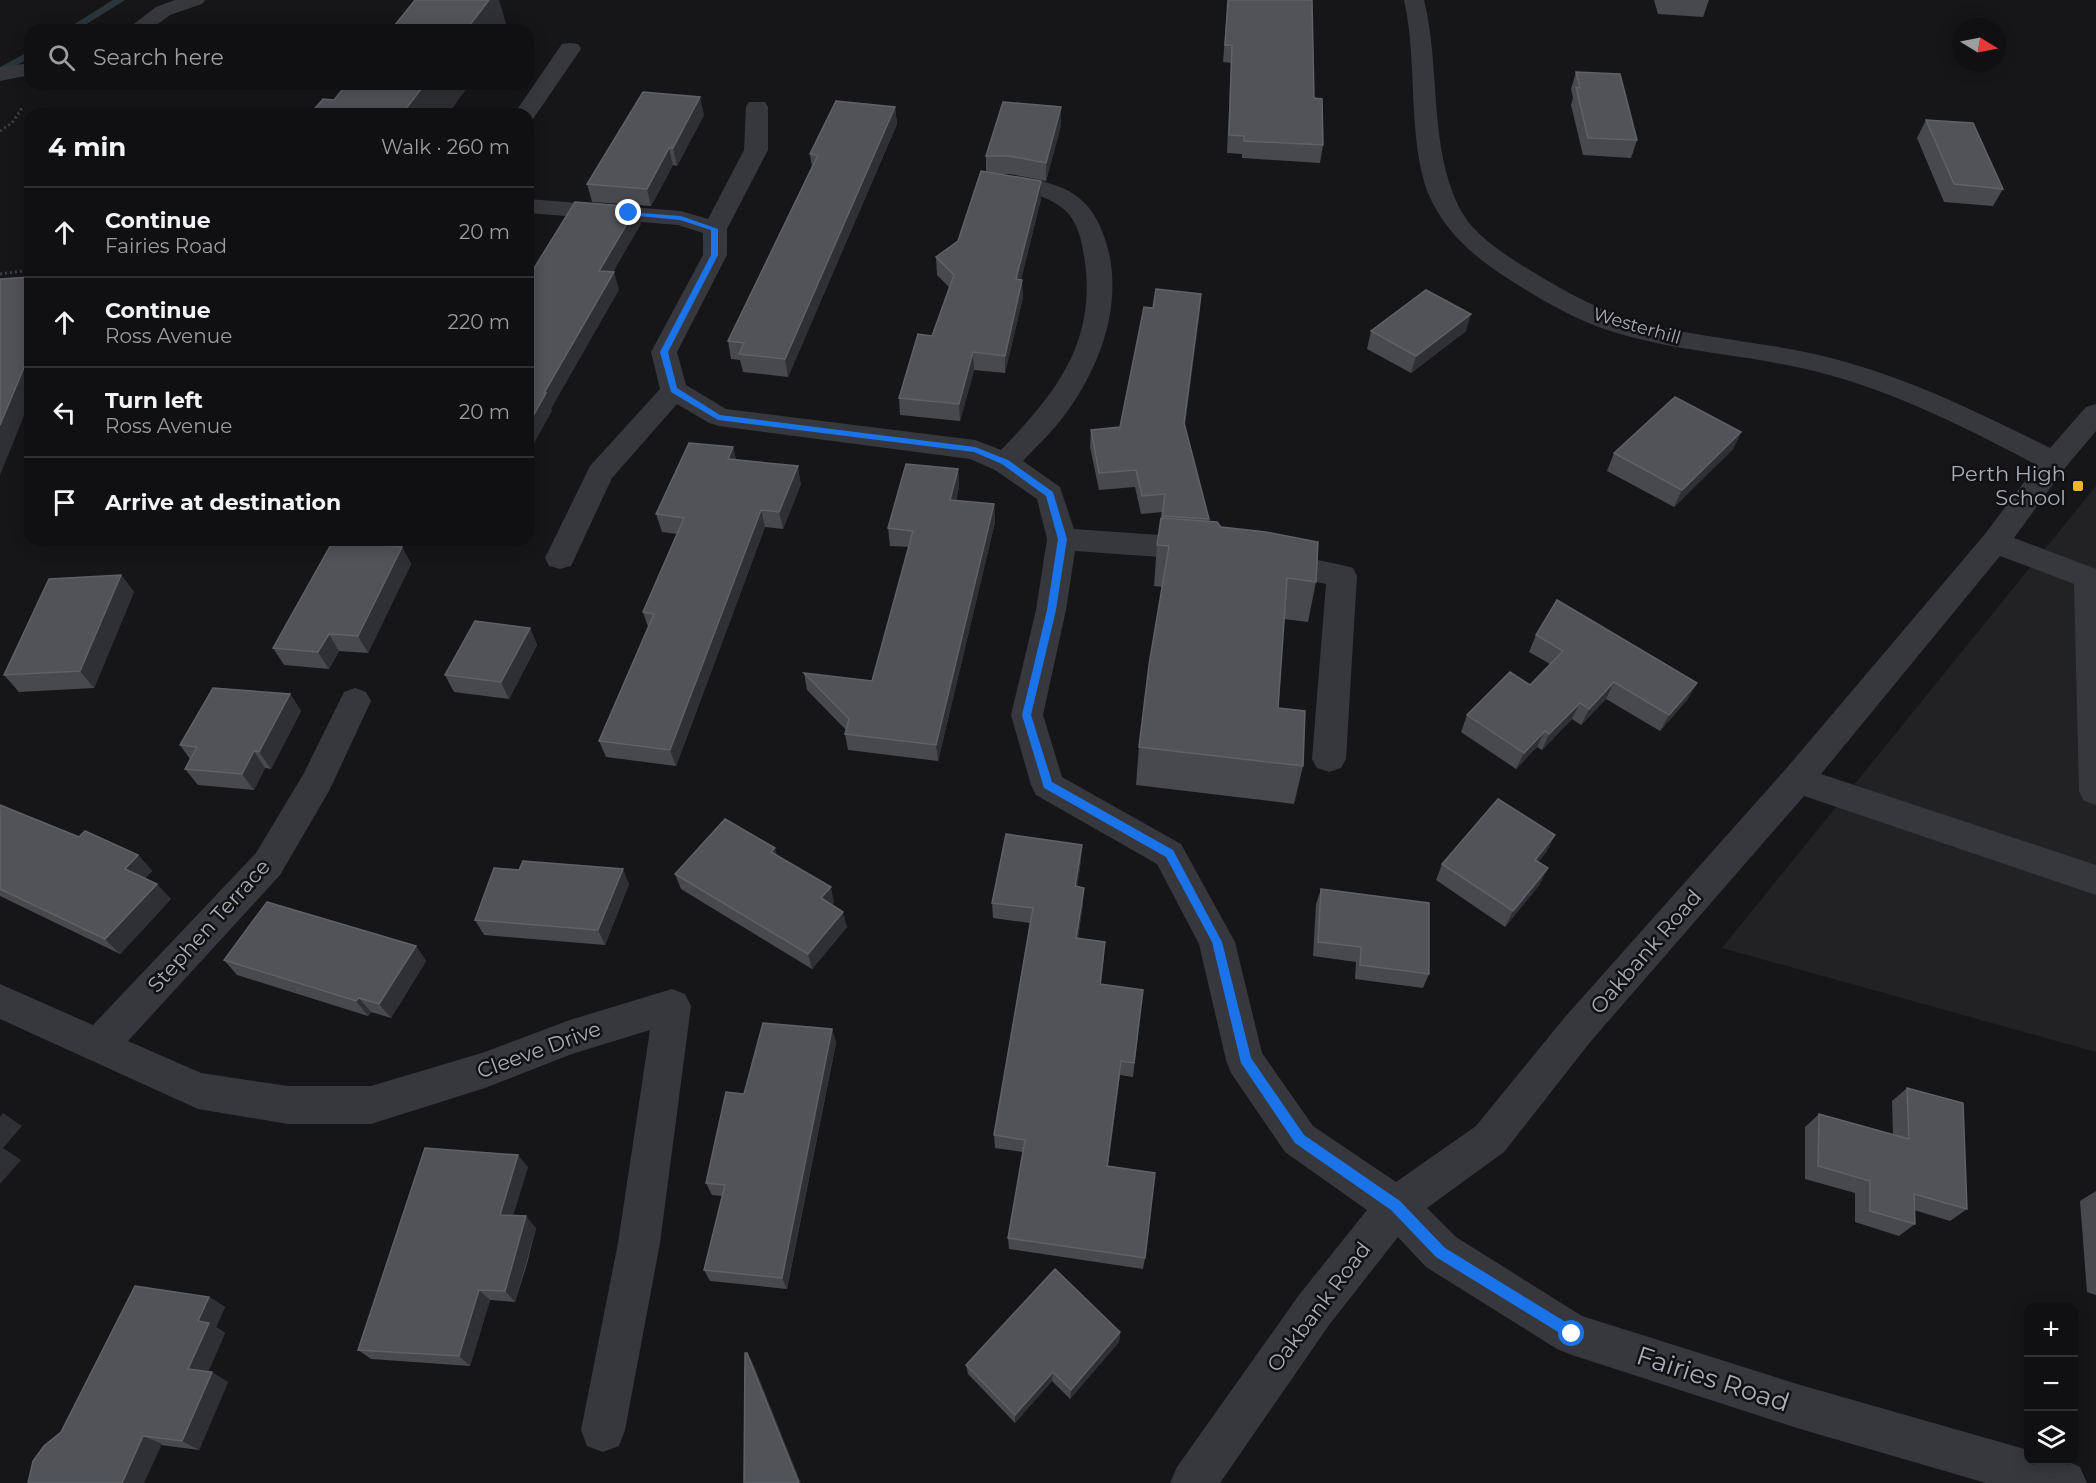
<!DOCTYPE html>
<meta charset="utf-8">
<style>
:root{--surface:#101012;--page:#19191b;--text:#f1f3f6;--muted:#9c9d9f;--line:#303032}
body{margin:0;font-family:Montserrat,sans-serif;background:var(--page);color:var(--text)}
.controls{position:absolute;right:18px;bottom:18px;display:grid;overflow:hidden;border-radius:12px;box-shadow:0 3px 15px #0003}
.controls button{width:54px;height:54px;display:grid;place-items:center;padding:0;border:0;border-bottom:2px solid var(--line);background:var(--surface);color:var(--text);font:30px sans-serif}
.compass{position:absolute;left:1952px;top:18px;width:54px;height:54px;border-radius:50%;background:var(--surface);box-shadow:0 3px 15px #0003;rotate:100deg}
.stop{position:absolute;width:18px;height:18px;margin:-14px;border:4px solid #1a73e8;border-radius:50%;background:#fff}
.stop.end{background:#1a73e8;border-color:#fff;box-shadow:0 2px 6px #0008}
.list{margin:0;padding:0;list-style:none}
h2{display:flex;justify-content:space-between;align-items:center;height:78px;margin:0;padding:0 24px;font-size:26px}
h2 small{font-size:20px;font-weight:400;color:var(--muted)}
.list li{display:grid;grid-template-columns:39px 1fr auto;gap:18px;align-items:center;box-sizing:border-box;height:90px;padding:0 24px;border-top:2px solid var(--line)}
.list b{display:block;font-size:22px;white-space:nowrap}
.list p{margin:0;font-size:20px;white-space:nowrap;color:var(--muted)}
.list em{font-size:20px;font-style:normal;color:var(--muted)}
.icon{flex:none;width:33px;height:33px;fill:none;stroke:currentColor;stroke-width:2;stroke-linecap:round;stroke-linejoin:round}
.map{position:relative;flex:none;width:2096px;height:1483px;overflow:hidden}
.search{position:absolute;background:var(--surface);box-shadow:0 3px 15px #0003;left:24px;top:24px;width:510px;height:66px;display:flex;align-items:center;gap:15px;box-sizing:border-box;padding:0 21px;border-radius:18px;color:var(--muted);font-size:22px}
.panel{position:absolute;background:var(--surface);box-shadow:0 3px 15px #0003;left:24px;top:108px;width:510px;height:438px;border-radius:18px}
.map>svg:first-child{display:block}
.built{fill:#222225}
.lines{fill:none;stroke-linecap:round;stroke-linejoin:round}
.stream{fill:#2c353c;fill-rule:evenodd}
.path{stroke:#3d3f44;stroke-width:3;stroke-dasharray:2 3;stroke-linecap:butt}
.minor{fill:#37383d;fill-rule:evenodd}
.wall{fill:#47494d}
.shaded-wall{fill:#2f3033}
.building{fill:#525359;stroke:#5f6168;stroke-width:1.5}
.route{fill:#1a73e8}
.poi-dot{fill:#f2b134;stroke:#111113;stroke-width:2}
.labels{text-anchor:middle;stroke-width:5;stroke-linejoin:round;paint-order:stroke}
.far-street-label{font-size:18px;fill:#a8adb8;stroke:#111113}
.poi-label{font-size:21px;fill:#a8adb8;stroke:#111113;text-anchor:end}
.street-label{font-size:21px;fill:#a8adb8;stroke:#111113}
.near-street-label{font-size:26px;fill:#a8adb8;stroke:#111113}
</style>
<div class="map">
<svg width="2096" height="1483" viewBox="0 0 2096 1483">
<rect width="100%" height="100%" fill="#161618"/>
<path class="built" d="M2096 486V1052L1722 948Z"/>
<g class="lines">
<g class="stream">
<path d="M113 0H125L77 30H65Z"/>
<path d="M30 51V58L0 74V67Z"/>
</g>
<g class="path">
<path d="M0 131 12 123 22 108"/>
<path d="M0 274 30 270"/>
</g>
<g class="minor">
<path d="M175 0H205L202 4 170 15 150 30H126L156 7Z"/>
<path d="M1404 0H1424C1441 68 1428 146 1460 209 1472 233 1501 252 1523 266 1556 286 1591 307 1628 319 1699 340 1775 341 1846 362 1917 382 1984 415 2050 448L2086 407 2096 404V431L2064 469 2014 538 2096 569V805L2084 801 2079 791 2074 584 2000 556 1821 774 2096 865V895L1804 796 1591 1041 1504 1152 1427 1208 1456 1237 1582 1316 1797 1384 2028 1450V1460H2065L2080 1467 2087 1483H1986L1797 1428 1572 1355 1557 1349 1426 1267 1398 1237 1329 1325 1220 1483H1170L1177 1467 1299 1295 1367 1210 1285 1152 1231 1073 1226 1060 1199 944 1157 864 1036 795 1031 785 1011 715 1036 610 1047 539 1037 499 995 470 970 459 719 426 709 423 677 404 612 478 571 566 560 569 549 566 545 558 590 466 660 389 651 352 703 255V233L678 225 528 213V199L681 211 708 219 744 150 746 107 749 102H765L768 107V150L727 229V255L677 352 686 385 726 409 975 440 1001 450C1056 393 1098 341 1084 256 1081 236 1076 216 1058 205 1037 190 1012 193 988 187L984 182 988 177C1009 172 1039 179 1060 187 1083 196 1096 213 1104 236 1127 299 1100 371 1060 421 1049 435 1035 448 1023 461L1060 487 1074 529 1202 538 1213 541 1217 549 1213 557 1202 560 1075 551 1066 610 1043 715 1062 777 1181 844 1235 942 1262 1053 1313 1126 1396 1182 1476 1126 1565 1017 1785 770 1985 534 2037 465C1970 430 1902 395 1829 375 1756 354 1680 354 1607 330 1572 318 1538 298 1507 278 1474 257 1443 230 1428 193 1407 138 1418 60 1404 0Z"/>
<path d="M570 43 578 44 581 49 533 119 528 120V114H514L562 44Z"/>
<path d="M30 63V75L0 81V67Z"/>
<path d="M1273 551 1342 565 1353 568 1357 576 1346 759 1341 768 1329 772 1317 768 1312 759 1326 584 1262 570 1258 562 1262 554Z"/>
<path d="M355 688 366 692 371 701 329 791 280 875 128 1041 201 1073 288 1086H371L485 1052 570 1020 672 989 685 994 691 1006 660 1243 625 1430 619 1446 603 1452 587 1446 581 1430 618 1243 650 1030 572 1054 485 1088 371 1124H288L198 1109 0 1019V984L93 1025 256 853 304 773 344 692Z"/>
</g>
</g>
<g class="wall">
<path d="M1228 0 1314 98 1323 145 1320 163 1242 158V154L1227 153 1231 63 1223 62Z"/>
<path d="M1654 0H1709L1703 17 1658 14Z"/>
<path d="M1576 72 1637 140 1631 158 1583 155 1571 105 1573 98 1571 89Z"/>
<path d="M895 107 897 124 788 377 743 372 740 360 731 359 728 341 812 167 810 154Z"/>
<path d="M704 115 677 166 673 165 651 206 592 202 587 184Z"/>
<path d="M1926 120 2003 189 1993 206 1944 202 1917 138Z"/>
<path d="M1061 125 1046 181 1010 174H998L1041 181V199L1021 279 1023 297 1005 373 974 370 960 421 900 415 899 398 932 336 949 287 937 275 936 257 958 241 986 172V156Z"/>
<path d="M1201 294 1185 425 1209 519V522L1221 527 1316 582 1308 622 1284 619 1278 708 1303 766 1294 804 1136 785 1139 747 1162 587 1154 586 1157 545 1163 512 1141 514 1135 487 1099 490 1090 447 1091 430 1120 427Z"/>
<path d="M1371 331H1466L1411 373 1367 349Z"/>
<path d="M1741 432 1733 449 1674 507 1607 471 1614 453Z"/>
<path d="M733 447 736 460 801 484 783 529 765 527 676 766 606 757 599 741 648 627 643 612 677 534 662 532 656 514Z"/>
<path d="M958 469 959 487 956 501 994 504 995 522 938 761 848 750 845 734 846 730 807 690 804 673 872 681 909 547 890 546 888 528Z"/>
<path d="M402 547 411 564 368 653 339 651 329 669 284 665 273 648Z"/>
<path d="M121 575 134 592 94 688 19 692 4 675Z"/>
<path d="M530 628 537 645 509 699 454 692 445 675Z"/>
<path d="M1536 635 1697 683 1687 700 1660 731 1606 699 1581 725 1572 719 1542 750 1537 747 1516 769 1461 732 1467 715 1530 685 1550 664 1529 652Z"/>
<path d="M290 694 301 711 271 769 265 768 254 790 198 785 185 769 190 759 180 745Z"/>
<path d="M0 805 79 837 138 855 152 871 145 878 171 899 120 954 0 896Z"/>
<path d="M1547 851 1538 862 1540 884 1505 927 1436 880 1442 864Z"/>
<path d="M777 856 834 902 832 905 847 927 812 969 681 889 675 874Z"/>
<path d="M1081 860 1077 887 1083 903 1078 938 1104 956 1101 984 1143 990 1133 1077 1120 1075 1108 1166 1145 1258 1143 1269 1009 1249 1008 1238 1023 1152 995 1148 994 1135 1030 923 993 918 992 903Z"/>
<path d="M629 884 605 945 484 935 475 920Z"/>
<path d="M1321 889 1429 974 1423 988 1355 979 1356 962 1313 956 1316 904Z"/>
<path d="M416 946 426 961 391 1018 371 1012 368 1016 237 975 224 960Z"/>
<path d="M832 1029 836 1043 787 1289 710 1281 704 1270 722 1196 712 1195 706 1183 744 1094Z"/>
<path d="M1907 1088 1967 1209 1950 1221 1914 1210 1915 1224 1899 1236 1855 1222V1193L1805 1179V1127L1819 1114 1893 1135 1892 1101Z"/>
<path d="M528 1167 513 1215 536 1228 527 1264 515 1302 490 1300 470 1366 371 1359 358 1350Z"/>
<path d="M2096 1191V1295L2087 1292 2080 1201Z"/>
<path d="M209 1297 225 1307 216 1327 225 1333 208 1372 228 1382 199 1450 61 1432Z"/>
<path d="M1120 1332 1119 1342 1070 1399 1052 1381 1015 1423 968 1374 966 1365Z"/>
</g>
<g class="shaded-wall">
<path d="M489 0H499L508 30H466Z"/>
<path d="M425 84H470L448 114H402Z"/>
<path d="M700 97 704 115 677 166 673 148Z"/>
<path d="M895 107 897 124 788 377 785 359Z"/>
<path d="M1061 107V125L1046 181V163Z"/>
<path d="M669 148 673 165 651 206 647 189Z"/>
<path d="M1041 181V199L1017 297 1016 279Z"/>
<path d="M637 207 641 224 604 288 599 271Z"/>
<path d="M614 272 619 290 551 409 552 411 528 454V425L544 393Z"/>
<path d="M1022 280 1023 297 1005 373V356Z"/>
<path d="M1201 294 1200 311 1183 441 1184 423Z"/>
<path d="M1471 314 1466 331 1411 373 1416 356Z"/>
<path d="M973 352 974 370 960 421 959 404Z"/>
<path d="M30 353V401L0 475V425Z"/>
<path d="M1741 432 1733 449 1674 507 1682 490Z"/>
<path d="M733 447 737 465 728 459Z"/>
<path d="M798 466 801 484 783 529 779 512Z"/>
<path d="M958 469 959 487 951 518 950 500Z"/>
<path d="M994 504 995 522 938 761 936 745Z"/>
<path d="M761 510 765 527 676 766 670 750Z"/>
<path d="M402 547 411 564 368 653 358 636Z"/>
<path d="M121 575 134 592 94 688 80 671Z"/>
<path d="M530 628 537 645 509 699 501 682Z"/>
<path d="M329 634 339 651 329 669 318 652Z"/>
<path d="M1614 682 1606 699 1581 725 1589 709Z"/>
<path d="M1697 683 1687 700 1660 731 1669 715Z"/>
<path d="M290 694 301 711 271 769 259 752Z"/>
<path d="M1580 703 1572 719 1542 750 1549 734Z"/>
<path d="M1545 731 1537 747 1516 769 1524 753Z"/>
<path d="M254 751 265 768 254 790 242 774Z"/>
<path d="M1555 835 1547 851 1527 875 1535 860Z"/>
<path d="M1082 845 1081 860 1075 902V886Z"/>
<path d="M775 848 779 863 771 852Z"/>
<path d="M138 855 152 871 140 884 125 869Z"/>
<path d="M1548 868 1540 884 1505 927 1513 911Z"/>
<path d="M623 869 629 884 605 945 598 930Z"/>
<path d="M157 884 171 899 120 954 105 939Z"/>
<path d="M831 887 834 902 825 913 821 898Z"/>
<path d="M1084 888 1083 903 1076 953V938Z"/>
<path d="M843 912 847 927 812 969 808 954Z"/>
<path d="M416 946 426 961 391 1018 379 1004Z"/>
<path d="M359 998 371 1012 368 1016 356 1001Z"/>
<path d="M832 1029 836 1043 787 1289 782 1278Z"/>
<path d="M1121 1061 1120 1075 1106 1178 1107 1166Z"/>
<path d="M3 1113 22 1126 3 1148 21 1160 0 1184V1117Z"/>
<path d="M518 1155 528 1167 510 1226 500 1215Z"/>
<path d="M526 1216 536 1228 515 1302 505 1291Z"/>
<path d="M479 1290 490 1300 470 1366 459 1356Z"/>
<path d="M209 1297 225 1307 216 1327 225 1333 205 1379 188 1369 198 1321Z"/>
<path d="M1120 1332 1119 1342 1070 1399 1071 1390Z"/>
<path d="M747 1353 753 1363 801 1483H799Z"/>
<path d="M212 1372 228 1382 199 1450 182 1441Z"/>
<path d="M1053 1372 1052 1381 1015 1423V1415Z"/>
<path d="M143 1436 162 1444 144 1483H122Z"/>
</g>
<g class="building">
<path d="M415 0H489L466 30H391Z"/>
<path d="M1228 0H1312L1314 98 1322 99 1323 145 1244 141V136L1229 135 1232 45H1225Z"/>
<path d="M1576 72 1620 74 1637 140 1588 138 1576 87 1580 88Z"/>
<path d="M347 84H425L402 114H310L323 99 334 100Z"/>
<path d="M643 92 700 97 673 148H669L647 189 587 184Z"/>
<path d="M836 101 895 107 785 359 739 354 744 343 728 341 818 155 810 154Z"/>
<path d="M1003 102 1061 107 1046 163 1009 156H986Z"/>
<path d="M1926 120 1973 123 2003 189 1954 184Z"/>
<path d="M981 171 1041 181 1016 279 1022 280 1005 356 973 352 959 404 899 398 918 334 932 336 954 275 936 257 958 241Z"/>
<path d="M575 202 637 207 599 271 614 272 544 393H546L528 425V278Z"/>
<path d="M30 277V353L0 425V279Z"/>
<path d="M1156 289 1201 294 1184 423 1209 519 1162 516 1165 494 1142 496 1136 470 1099 473 1091 430 1120 427 1144 307 1153 308Z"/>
<path d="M1426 290 1471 314 1416 356 1371 331Z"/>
<path d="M1675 397 1741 432 1682 490 1614 453Z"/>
<path d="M689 443 733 447 728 459 798 466 779 512 761 510 670 750 599 741 654 614 643 612 684 518 656 514Z"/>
<path d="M906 464 958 469 950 500 994 504 936 745 845 734 849 719 804 673 872 681 913 531 888 528Z"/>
<path d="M1161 518 1217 522 1221 527 1266 532 1318 542 1316 582 1287 578 1278 708 1305 711 1303 766 1139 747 1149 665 1169 546 1157 545Z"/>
<path d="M333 541 402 547 358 636 329 634 318 652 273 648Z"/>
<path d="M121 575 80 671 4 675 49 579Z"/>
<path d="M1557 600 1697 683 1669 715 1614 682 1589 709 1580 703 1549 734 1545 731 1524 753 1467 715 1510 672 1530 685 1563 651 1536 635Z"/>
<path d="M475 621 530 628 501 682 445 675Z"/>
<path d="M213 688 290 694 259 752 254 751 242 774 185 769 197 747 180 745Z"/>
<path d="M1498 799 1555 835 1535 860 1548 868 1513 911 1442 864Z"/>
<path d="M0 805 79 837 85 831 138 855 125 869 157 884 105 939 0 889Z"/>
<path d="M725 819 775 848 771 852 831 887 821 898 843 912 808 954 675 874Z"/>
<path d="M1006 834 1082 845 1075 886 1084 888 1076 938 1105 942 1100 984 1143 990 1134 1063 1121 1061 1107 1166 1155 1173 1145 1258 1008 1238 1025 1140 994 1135 1033 908 992 903Z"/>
<path d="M523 861 623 869 598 930 475 920 494 868 519 870Z"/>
<path d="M1321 889 1429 903V974L1360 965 1361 947 1318 942Z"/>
<path d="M267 902 416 946 379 1004 359 998 356 1001 224 960Z"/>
<path d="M763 1023 832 1029 782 1278 704 1270 725 1185 706 1183 726 1092 744 1094Z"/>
<path d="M1907 1088 1963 1103 1967 1209 1914 1194 1915 1224 1870 1211V1181L1818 1166 1819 1114 1909 1139Z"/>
<path d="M425 1148 518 1155 500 1215 526 1216 505 1291 479 1290 459 1356 358 1350Z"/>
<path d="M1055 1269 1120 1332 1071 1390 1053 1372 1015 1415 966 1365Z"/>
<path d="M135 1286 209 1297 198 1321 209 1323 188 1369 212 1372 182 1441 143 1436 122 1483H28L33 1461 44 1446 61 1432Z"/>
<path d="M745 1353H747L799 1483H744Z"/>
</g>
<path class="route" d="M627 212 681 216 718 229V255L668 352 677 388 720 415 975 447 1008 460 1053 492 1067 539 1056 610 1031 715 1052 782 1173 850 1222 942 1251 1058 1304 1135 1400 1201 1445 1248 1577 1329V1338H1568L1436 1257 1391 1210 1295 1143 1241 1063 1212 942 1166 857 1044 788 1022 715 1047 610 1058 539 1046 496 1002 464 974 452 718 420 671 392 660 352 711 255V230L680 220 629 215Z"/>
<rect class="poi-dot" x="2072" y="480" width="12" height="12" rx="3"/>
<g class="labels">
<g class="far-street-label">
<text transform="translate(1637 326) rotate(16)" y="6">Westerhill</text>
</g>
<g class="poi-label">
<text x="2066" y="481">Perth High<tspan x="2066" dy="24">School</tspan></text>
</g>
<g class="street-label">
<text transform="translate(209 926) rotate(-48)" y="7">Stephen Terrace</text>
<text transform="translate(1646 952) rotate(-49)" y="7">Oakbank Road</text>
<text transform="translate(539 1050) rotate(-20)" y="7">Cleeve Drive</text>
<text transform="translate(1319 1307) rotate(-53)" y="7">Oakbank Road</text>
</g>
<g class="near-street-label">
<text transform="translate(1713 1379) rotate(18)" y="9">Fairies Road</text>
</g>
</g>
</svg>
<div class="controls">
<button>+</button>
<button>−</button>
<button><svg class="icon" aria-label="layers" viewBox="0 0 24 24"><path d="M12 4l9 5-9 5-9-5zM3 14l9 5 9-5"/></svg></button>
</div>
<svg class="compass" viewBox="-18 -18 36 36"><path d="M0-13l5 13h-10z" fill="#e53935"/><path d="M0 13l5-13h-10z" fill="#9c9d9f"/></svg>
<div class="stop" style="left:1572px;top:1334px"></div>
<div class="stop end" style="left:629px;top:213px"></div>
<div class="search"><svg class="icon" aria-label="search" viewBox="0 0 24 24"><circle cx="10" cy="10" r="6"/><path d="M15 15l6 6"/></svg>Search here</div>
<section class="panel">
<h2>4 min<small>Walk · 260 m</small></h2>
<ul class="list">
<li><svg class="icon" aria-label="ahead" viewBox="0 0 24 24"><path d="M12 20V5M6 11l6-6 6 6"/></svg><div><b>Continue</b><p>Fairies Road</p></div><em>20 m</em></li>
<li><svg class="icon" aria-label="ahead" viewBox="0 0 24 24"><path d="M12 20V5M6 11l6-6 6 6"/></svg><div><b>Continue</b><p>Ross Avenue</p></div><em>220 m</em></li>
<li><svg class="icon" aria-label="left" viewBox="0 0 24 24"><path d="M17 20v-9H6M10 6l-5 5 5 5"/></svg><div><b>Turn left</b><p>Ross Avenue</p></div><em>20 m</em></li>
<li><svg class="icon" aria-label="arrive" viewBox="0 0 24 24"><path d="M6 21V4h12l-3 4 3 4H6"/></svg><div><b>Arrive at destination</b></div></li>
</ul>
</section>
</div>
